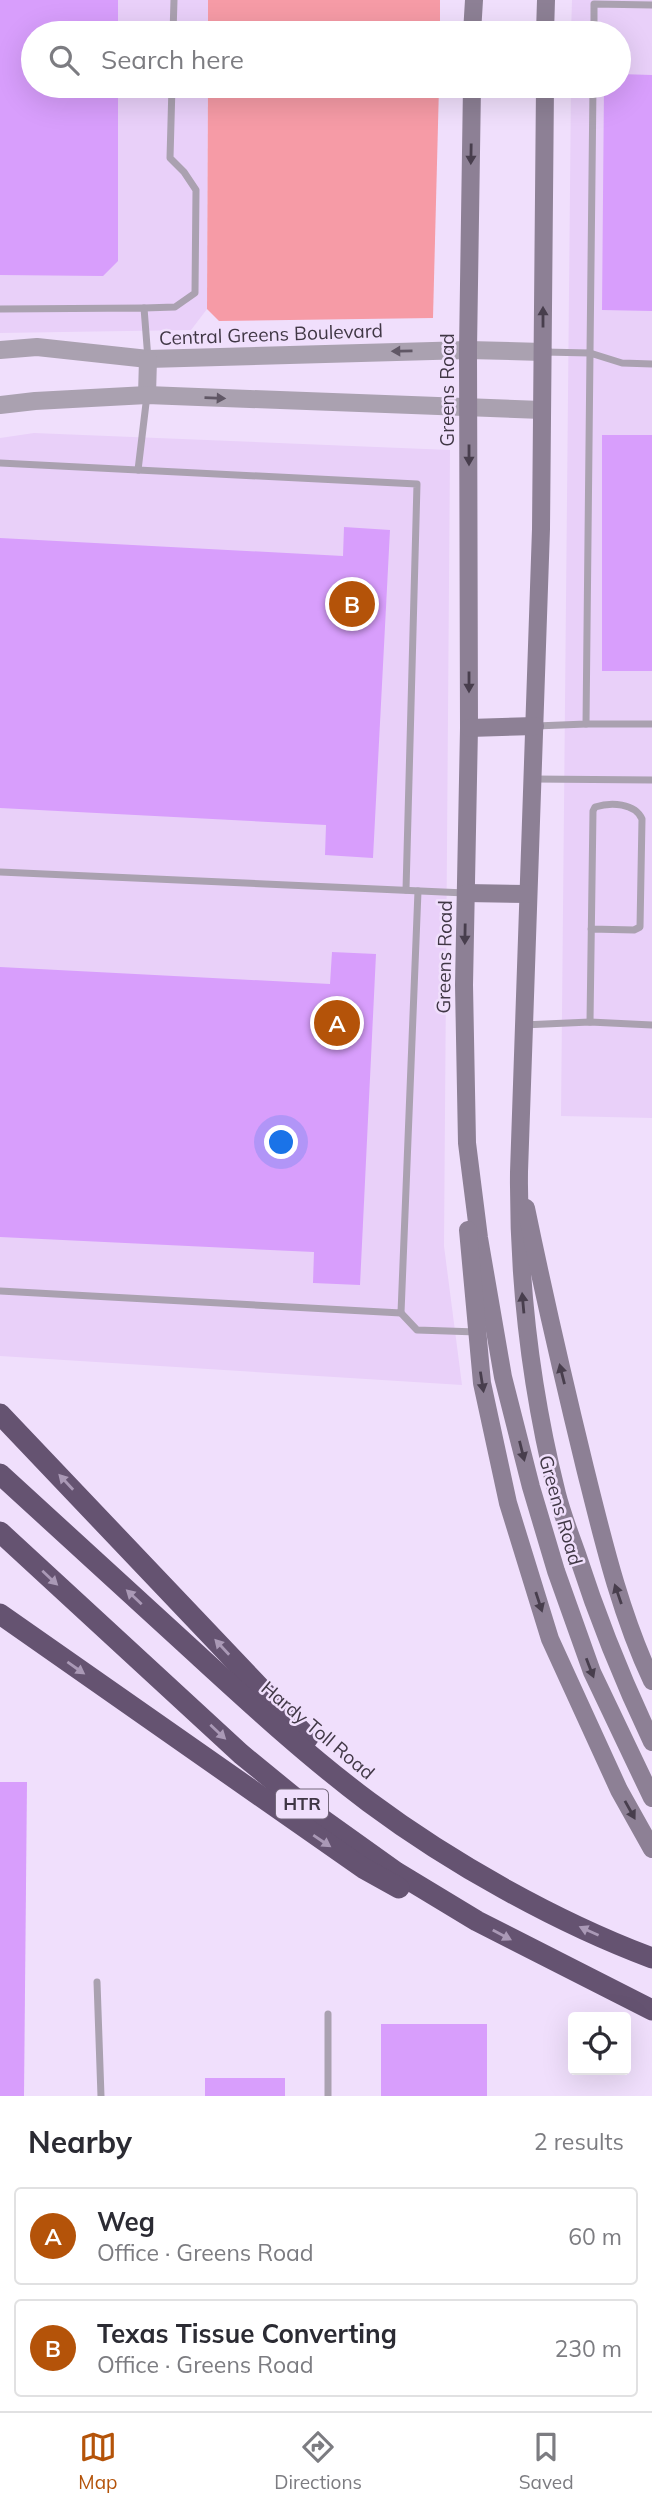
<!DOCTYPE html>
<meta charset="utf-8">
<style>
:root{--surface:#fff;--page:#f2f2f3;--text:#2b2b33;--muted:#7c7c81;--line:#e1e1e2;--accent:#b45309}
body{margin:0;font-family:Mulish,sans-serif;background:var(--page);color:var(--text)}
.controls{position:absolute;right:21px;bottom:21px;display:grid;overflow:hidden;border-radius:7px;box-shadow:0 7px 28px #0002}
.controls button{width:63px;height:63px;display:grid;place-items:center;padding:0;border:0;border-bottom:2px solid var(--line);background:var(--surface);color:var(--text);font:35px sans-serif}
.you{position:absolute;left:282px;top:1143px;width:24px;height:24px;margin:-18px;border:5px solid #fff;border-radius:50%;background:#1a73e8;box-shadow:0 0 0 10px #1a73e833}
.badge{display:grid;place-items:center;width:46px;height:46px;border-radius:50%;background:var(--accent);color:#fff;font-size:23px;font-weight:700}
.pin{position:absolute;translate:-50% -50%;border:4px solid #fff;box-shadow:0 2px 7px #0006}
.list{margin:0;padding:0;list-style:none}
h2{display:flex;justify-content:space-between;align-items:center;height:91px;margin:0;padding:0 28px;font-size:30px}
h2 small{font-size:23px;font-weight:400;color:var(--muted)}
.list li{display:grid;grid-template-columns:46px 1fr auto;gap:21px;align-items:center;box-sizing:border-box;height:98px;margin:0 14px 14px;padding:0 14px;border:2px solid var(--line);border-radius:7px}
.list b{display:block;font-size:26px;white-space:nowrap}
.list p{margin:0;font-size:23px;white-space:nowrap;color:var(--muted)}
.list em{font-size:23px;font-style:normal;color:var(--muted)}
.icon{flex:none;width:38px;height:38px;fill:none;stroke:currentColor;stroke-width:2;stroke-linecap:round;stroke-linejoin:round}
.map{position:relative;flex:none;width:652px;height:2096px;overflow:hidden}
.search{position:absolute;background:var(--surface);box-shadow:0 7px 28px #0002;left:21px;right:21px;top:21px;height:77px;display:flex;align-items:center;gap:18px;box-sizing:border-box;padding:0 24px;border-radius:38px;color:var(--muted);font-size:26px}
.sheet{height:315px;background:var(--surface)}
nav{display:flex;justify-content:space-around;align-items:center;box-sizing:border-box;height:98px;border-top:2px solid var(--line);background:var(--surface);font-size:19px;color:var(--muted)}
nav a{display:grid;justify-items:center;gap:4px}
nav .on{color:var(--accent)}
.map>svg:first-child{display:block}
.built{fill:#e9d0f9}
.green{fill:#f69ba6}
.building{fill:#d89efc}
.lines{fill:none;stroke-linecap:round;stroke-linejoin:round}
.service{stroke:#aaa1b0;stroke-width:7}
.tertiary{stroke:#aaa1b0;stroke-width:18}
.secondary{stroke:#8d8095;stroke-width:18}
.motorway{stroke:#655371;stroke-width:21}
.oneway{fill:#483e4d}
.oneway2{fill:#605765}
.oneway3{fill:#aa99b6}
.labels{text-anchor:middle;stroke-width:5;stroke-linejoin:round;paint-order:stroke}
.shield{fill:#f0dffc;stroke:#75697c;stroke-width:2}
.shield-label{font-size:18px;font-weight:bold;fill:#403745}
.street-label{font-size:19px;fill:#403745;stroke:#f0dffc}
</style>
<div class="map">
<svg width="652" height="2096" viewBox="0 0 652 2096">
<rect width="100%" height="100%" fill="#f0dffc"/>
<g class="built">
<path d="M0 0H208V33H33V86H208L207 309 191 330 0 333Z"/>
<path d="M572 0H652V1118L561 1116 571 86H619V33H571Z"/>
<path d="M34 433 450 450 444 1246 462 1385 0 1356V438Z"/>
</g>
<g class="green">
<rect x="208" y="0" width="232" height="33"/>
<path d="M208 86H439L433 318 219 321 207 309Z"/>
</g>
<g class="building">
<path d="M0 0H118V33H33V86H118V261L103 276 0 275Z"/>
<path d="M619 74 652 75V311L602 310 604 86H619Z"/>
<rect x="602" y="435" width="50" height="236"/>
<path d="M344 527 390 530 373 858 325 855 326 825 0 808V538L343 556Z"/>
<path d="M332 952 376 954 360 1285 313 1283 314 1252 0 1237V967L330 984Z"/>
<path d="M0 1782H27L24 2096H0Z"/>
<rect x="381" y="2024" width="106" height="72"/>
<rect x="205" y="2078" width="80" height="18"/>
</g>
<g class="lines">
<g class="service">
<path d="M173 33 174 0"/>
<path d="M594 33V4L652 5"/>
<path d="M144 308 175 307 195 293 196 190 184 172 170 158 172 86"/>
<path d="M0 309 144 308 148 359"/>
<path d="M544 352 590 353 593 86"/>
<path d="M0 463 417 484 406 890"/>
<path d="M138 470 147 395"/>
<path d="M586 724H652"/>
<path d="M536 726 586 724 590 353 622 363 652 364"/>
<path d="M534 779 652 780"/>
<path d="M0 872 465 893"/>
<path d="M590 1022C591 952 592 881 593 811L595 807C611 802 635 803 642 819L640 927 634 930 591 929"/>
<path d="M523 1025 590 1022 652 1025"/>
<path d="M0 1291 401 1313 418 891"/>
<path d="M401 1313 417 1330 477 1332"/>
<path d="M97 1982 101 2096"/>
<path d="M328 2014V2096"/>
</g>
<g class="tertiary">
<path d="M0 350 37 347 148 359 468 350 543 352"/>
<path d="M147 395 148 359"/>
<path d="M0 405 35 401 147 395 542 410"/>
</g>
<g class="secondary">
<path d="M472 33 474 0"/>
<path d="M545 33 546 0"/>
<path d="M472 86 468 350 469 728 464 985 467 1143 479 1238 503 1377 531 1487 556 1571 592 1672 652 1798"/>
<path d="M545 86 541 529 519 1172C518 1283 530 1386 557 1494 562 1514 570 1534 577 1554 598 1619 623 1681 652 1742"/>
<path d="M469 728 535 726"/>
<path d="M466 893 527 894"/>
<path d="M526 1208C544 1295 564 1382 585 1468 603 1540 620 1613 652 1681"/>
<path d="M468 1230 482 1383 508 1503 550 1639 619 1790 652 1849"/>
</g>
<g class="motorway">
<path d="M0 1414 308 1738"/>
<path d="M0 1474C63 1531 125 1589 188 1646 247 1700 305 1754 369 1802 451 1863 556 1922 652 1958"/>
<path d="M0 1532 241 1754 312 1812 396 1872 477 1921 652 2010"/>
<path d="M0 1614 363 1868 399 1888"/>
</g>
</g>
<defs><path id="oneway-solid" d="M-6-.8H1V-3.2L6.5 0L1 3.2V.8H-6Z" transform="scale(1.75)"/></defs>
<g class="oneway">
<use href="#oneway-solid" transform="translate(471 154) rotate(91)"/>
<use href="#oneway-solid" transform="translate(543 317) rotate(-90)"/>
<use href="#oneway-solid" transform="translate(469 455) rotate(90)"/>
<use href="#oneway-solid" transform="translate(469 682) rotate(90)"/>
<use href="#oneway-solid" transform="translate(465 934) rotate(91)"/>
<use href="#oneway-solid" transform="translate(523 1303) rotate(-95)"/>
<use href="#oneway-solid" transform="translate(562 1374) rotate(-104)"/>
<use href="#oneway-solid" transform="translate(482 1382) rotate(81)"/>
<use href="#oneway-solid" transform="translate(522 1451) rotate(76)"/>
<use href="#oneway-solid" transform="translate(618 1594) rotate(-109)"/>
<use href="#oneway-solid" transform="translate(539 1602) rotate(72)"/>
<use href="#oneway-solid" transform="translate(590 1668) rotate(69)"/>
<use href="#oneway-solid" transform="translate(630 1810) rotate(61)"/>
</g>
<g class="oneway2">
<use href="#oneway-solid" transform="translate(402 351) rotate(179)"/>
<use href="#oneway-solid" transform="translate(215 398) rotate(2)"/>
</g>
<g class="oneway3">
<use href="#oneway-solid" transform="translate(66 1482) rotate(-133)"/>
<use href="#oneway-solid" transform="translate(50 1578) rotate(43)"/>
<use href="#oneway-solid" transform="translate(134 1597) rotate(-137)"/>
<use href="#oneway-solid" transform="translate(222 1647) rotate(-133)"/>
<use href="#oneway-solid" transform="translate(76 1668) rotate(35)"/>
<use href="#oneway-solid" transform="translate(218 1732) rotate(43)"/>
<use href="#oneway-solid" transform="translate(322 1841) rotate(34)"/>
<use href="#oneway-solid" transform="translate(589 1931) rotate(-156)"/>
<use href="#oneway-solid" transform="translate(502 1935) rotate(28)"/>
</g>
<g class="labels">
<rect class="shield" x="276" y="1789.5" width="52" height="29" rx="5"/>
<g class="shield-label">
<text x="302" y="1810">HTR</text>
</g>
<g class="street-label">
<text transform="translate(271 334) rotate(-2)" y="7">Central Greens Boulevard</text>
<text transform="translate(447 390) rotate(-90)" y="7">Greens Road</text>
<text transform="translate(444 957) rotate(-89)" y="7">Greens Road</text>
<text transform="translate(561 1510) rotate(74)" y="7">Greens Road</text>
<text transform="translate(318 1730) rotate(40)" y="7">Hardy Toll Road</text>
</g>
</g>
</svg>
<div class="controls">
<button><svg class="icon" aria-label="locate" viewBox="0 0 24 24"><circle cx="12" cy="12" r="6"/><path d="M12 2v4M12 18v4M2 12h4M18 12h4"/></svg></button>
</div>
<div class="you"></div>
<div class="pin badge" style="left:337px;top:1023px">A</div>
<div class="pin badge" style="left:352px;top:604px">B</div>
<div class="search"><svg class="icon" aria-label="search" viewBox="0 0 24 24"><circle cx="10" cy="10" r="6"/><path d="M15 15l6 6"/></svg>Search here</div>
</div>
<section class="sheet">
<h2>Nearby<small>2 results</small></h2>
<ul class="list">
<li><span class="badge">A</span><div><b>Weg</b><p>Office · Greens Road</p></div><em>60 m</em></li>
<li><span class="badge">B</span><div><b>Texas Tissue Converting</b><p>Office · Greens Road</p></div><em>230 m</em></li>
</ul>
</section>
<nav>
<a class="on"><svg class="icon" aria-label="map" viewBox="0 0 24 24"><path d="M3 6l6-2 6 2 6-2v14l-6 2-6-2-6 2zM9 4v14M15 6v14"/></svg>Map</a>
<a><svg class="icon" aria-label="directions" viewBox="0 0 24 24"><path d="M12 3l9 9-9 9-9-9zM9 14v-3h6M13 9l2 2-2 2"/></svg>Directions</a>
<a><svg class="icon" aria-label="saved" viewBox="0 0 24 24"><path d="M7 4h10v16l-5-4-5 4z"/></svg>Saved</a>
</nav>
